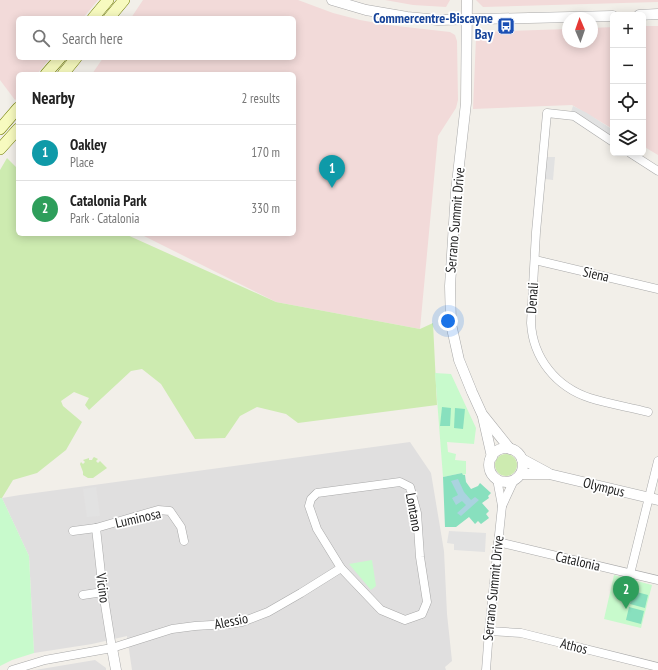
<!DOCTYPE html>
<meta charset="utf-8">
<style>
:root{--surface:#fff;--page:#f2f2f2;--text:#222;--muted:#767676;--line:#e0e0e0;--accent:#ea580c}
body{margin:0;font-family:"PT Sans Narrow",sans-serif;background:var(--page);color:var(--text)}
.controls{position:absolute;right:12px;top:12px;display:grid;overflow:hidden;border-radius:6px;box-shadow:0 2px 10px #0003}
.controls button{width:36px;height:36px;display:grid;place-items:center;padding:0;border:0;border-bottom:1px solid var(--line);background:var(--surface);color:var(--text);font:20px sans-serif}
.compass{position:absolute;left:562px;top:12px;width:36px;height:36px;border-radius:50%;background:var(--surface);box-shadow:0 2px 10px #0003;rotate:358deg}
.you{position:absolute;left:448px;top:321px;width:14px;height:14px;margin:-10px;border:3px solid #fff;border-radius:50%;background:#1a73e8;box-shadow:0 0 0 6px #1a73e833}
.badge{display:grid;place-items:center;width:26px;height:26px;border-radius:50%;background:var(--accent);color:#fff;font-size:13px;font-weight:700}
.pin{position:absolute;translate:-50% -33px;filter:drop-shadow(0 1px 2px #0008)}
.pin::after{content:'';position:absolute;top:21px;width:14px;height:12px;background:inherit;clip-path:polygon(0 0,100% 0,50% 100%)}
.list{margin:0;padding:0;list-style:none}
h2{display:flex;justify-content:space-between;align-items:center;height:52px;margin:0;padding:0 16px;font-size:17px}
h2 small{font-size:13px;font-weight:400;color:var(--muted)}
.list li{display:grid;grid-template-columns:26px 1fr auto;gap:12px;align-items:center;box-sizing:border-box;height:56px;padding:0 16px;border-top:1px solid var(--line)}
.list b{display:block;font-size:15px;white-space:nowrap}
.list p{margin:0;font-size:13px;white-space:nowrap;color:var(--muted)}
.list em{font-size:13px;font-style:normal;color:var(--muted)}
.icon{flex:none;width:22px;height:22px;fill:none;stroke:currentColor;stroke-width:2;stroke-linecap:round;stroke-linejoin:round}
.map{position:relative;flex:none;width:658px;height:670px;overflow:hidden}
.search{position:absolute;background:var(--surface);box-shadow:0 2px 10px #0003;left:16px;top:16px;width:280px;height:44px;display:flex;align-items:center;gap:10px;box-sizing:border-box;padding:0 14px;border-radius:6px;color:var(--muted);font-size:15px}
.panel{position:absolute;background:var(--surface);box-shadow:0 2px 10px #0003;left:16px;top:72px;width:280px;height:164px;border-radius:6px}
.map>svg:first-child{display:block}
.residential{fill:#e0dfdf}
.commercial{fill:#f2dad9}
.grass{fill:#cdebb0}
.park{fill:#c8facc}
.pitch{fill:#88e0be}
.parking{fill:#e2e2e2}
.water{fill:#aad3df}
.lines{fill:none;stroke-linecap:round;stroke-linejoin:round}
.minor-casing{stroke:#a9a9a9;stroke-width:9}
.tertiary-casing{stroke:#a9a9a9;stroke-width:11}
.secondary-casing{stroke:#707d05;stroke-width:12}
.minor{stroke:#fff;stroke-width:8}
.tertiary{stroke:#fff;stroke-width:10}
.secondary{stroke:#f7fabf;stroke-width:11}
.labels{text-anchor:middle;stroke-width:3.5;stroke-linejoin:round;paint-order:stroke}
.transit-label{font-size:14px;font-weight:bold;fill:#164399;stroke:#fff;text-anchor:end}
.street-label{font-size:14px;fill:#222;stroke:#fff}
</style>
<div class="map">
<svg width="658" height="670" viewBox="0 0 658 670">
<rect width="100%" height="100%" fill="#f2efe9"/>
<g class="residential">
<path d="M410 442 431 473 444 551 447 614 452 661 445 667 446 670H132L127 636 92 644 34 653 29 556 2 498 20 495Z"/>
<path d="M95 660 106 668V670H35Z"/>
</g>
<g class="commercial">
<path d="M0 0H98L83 18H18V58H50L37 74H18V97L15 100 0 80Z"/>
<path d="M143 0H298L333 13 360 20 388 25 450 32 455 35 457 41 458 100 456 108 438 136 420 329 276 302 140 234H294V74H92L103 58H294V18H131Z"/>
<path d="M385 0H450L446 7 413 5Z"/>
<path d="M476 0H658V2L483 7Z"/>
<path d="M643 26H658V155L643 146Z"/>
<path d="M613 27V129L572 105 473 109 476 38 478 34 483 32 568 29V42H592V28Z"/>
</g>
<g class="grass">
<path d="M7 158 18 169V234H125L276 302 420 329 433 323 437 405 298 423 286 414 257 407 240 416 225 438 195 439 161 384 142 369 131 371 89 410 85 405 89 398 74 392 61 401 63 406 82 422 66 450 37 473 13 480 2 498H0V170Z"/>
<circle cx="506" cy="465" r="11"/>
<path d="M94 457 98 459 96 461 98 463 100 461 107 468 93 478H88L83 475V472L80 464 81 462 83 464 85 462 83 460 89 458V460H92L93 458Z"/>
</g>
<g class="park">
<path d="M435 373 451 374 476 428 474 444 447 442 448 452 456 454 455 460 466 461V474L463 475 462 473 443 477Z"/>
<path d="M0 498H2L29 556 34 653 12 660 0 666Z"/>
<path d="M372 560 376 586 371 590 349 564Z"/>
<path d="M614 575 652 585 641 628 604 619Z"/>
</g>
<g class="pitch">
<path d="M442 407 451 408 450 426H440Z"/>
<path d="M455 408 465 409 463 429 454 428Z"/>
<path d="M462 473 463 475H465L466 482 471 489 478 486 480 483 491 493 488 496 489 498 482 503 489 511 486 514 489 518 481 524 478 521 475 524 469 517 456 527H445L443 477Z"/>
<path d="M633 591 648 595 645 608 630 604Z"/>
<path d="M629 607 644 611 641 624 626 620Z"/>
</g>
<g class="parking">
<path d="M573 106 587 113 613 130V146L569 118Z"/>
<path d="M546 157H555L553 180 545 179Z"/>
<path d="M96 487 100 516 87 517 83 489Z"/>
<path d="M449 531 486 533 485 552 454 550V544L447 543Z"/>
</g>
<path class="water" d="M458 479 464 492 471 500 475 497 479 500 461 516 457 513 466 505 462 501 456 505 452 498 458 495 451 481Z"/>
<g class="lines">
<defs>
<g id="minor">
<path d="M613 142 574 116 547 113 536 232 531 323C533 358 556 387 590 398 609 404 629 407 648 412"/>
<path d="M630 153 658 171"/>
<path d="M535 260 658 289"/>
<path d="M400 482 410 487 417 513 420 557 427 602 422 614 405 620 381 610 341 568 317 529 309 506 311 499 317 493Z"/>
<path d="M502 506 514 480"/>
<path d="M96 528 103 592 112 648"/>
<path d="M73 531 96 528 158 510 170 511 181 527 184 541"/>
<path d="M498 542 658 580"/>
<path d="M630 574 658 461"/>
<path d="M83 595 103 592"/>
<path d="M489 631 521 633 658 667"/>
<path d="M12 670 45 660 112 648 172 629 195 626 228 624 242 622 268 612 301 593 341 568"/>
<path d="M486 670 489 631 502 506 497 479"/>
</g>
<g id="tertiary">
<path d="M332 0 366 10 407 17 438 20 613 16"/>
<path d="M467 0 466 103 456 192 450 286 451 324 459 360 472 392 482 414 510 449"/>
<path d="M639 15 658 14"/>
<path d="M483 417 492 457"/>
<circle cx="506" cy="465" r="17"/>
<path d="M522 459 548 473"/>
<path d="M521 474H549L658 500"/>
<path d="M112 648 116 670"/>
</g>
<g id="secondary">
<path d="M93 18 108 0"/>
<path d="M109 18 124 0"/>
<path d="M46 74 60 58"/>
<path d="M63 74 76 58"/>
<path d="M0 129 18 108"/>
<path d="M0 149 18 129"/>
</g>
</defs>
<use href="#minor" class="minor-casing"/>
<use href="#tertiary" class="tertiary-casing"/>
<use href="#secondary" class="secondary-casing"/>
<use href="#minor" class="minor"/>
<use href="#tertiary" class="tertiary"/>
<use href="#secondary" class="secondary"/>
</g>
<defs>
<symbol id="bus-square" viewBox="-11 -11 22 22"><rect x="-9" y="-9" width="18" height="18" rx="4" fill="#1a4fb4" stroke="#fff"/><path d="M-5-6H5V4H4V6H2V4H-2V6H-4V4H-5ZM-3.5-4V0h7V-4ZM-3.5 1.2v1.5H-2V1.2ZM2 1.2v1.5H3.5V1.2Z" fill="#fff"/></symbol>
</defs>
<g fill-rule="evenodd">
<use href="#bus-square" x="496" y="16" width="20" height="20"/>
</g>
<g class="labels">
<g class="transit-label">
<text x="493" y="23">Commercentre-Biscayne<tspan x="493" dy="16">Bay</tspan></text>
</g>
<g class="street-label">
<text transform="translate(455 220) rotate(-85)" y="5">Serrano Summit Drive</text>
<text transform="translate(596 274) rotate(13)" y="5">Siena</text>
<text transform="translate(532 298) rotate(-86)" y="5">Denali</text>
<text transform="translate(604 487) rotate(14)" y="5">Olympus</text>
<text transform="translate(414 512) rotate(80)" y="5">Lontano</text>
<text transform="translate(138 518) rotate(-13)" y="5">Luminosa</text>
<text transform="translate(578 561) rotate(13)" y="5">Catalonia</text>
<text transform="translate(103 588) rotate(82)" y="5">Vicino</text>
<text transform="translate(493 588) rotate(-84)" y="5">Serrano Summit Drive</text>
<text transform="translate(231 621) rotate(-11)" y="5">Alessio</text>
<text transform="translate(574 646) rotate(14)" y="5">Athos</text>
</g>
</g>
</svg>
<div class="controls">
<button>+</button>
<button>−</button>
<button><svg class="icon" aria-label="locate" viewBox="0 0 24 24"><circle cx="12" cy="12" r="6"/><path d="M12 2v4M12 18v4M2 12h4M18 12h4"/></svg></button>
<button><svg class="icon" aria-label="layers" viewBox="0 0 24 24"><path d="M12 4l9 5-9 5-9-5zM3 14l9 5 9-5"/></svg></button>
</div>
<svg class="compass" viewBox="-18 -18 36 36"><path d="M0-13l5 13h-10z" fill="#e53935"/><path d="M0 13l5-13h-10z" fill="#767676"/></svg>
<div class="you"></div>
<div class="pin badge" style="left:332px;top:188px;background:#0f9aa8">1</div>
<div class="pin badge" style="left:626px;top:609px;background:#2e9e5b">2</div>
<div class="search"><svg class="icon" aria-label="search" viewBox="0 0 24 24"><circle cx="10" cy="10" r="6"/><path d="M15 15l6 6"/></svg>Search here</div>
<section class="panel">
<h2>Nearby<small>2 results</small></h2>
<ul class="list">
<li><span class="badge" style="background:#0f9aa8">1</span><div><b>Oakley</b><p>Place</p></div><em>170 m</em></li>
<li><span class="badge" style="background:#2e9e5b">2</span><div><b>Catalonia Park</b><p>Park · Catalonia</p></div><em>330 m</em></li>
</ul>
</section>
</div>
